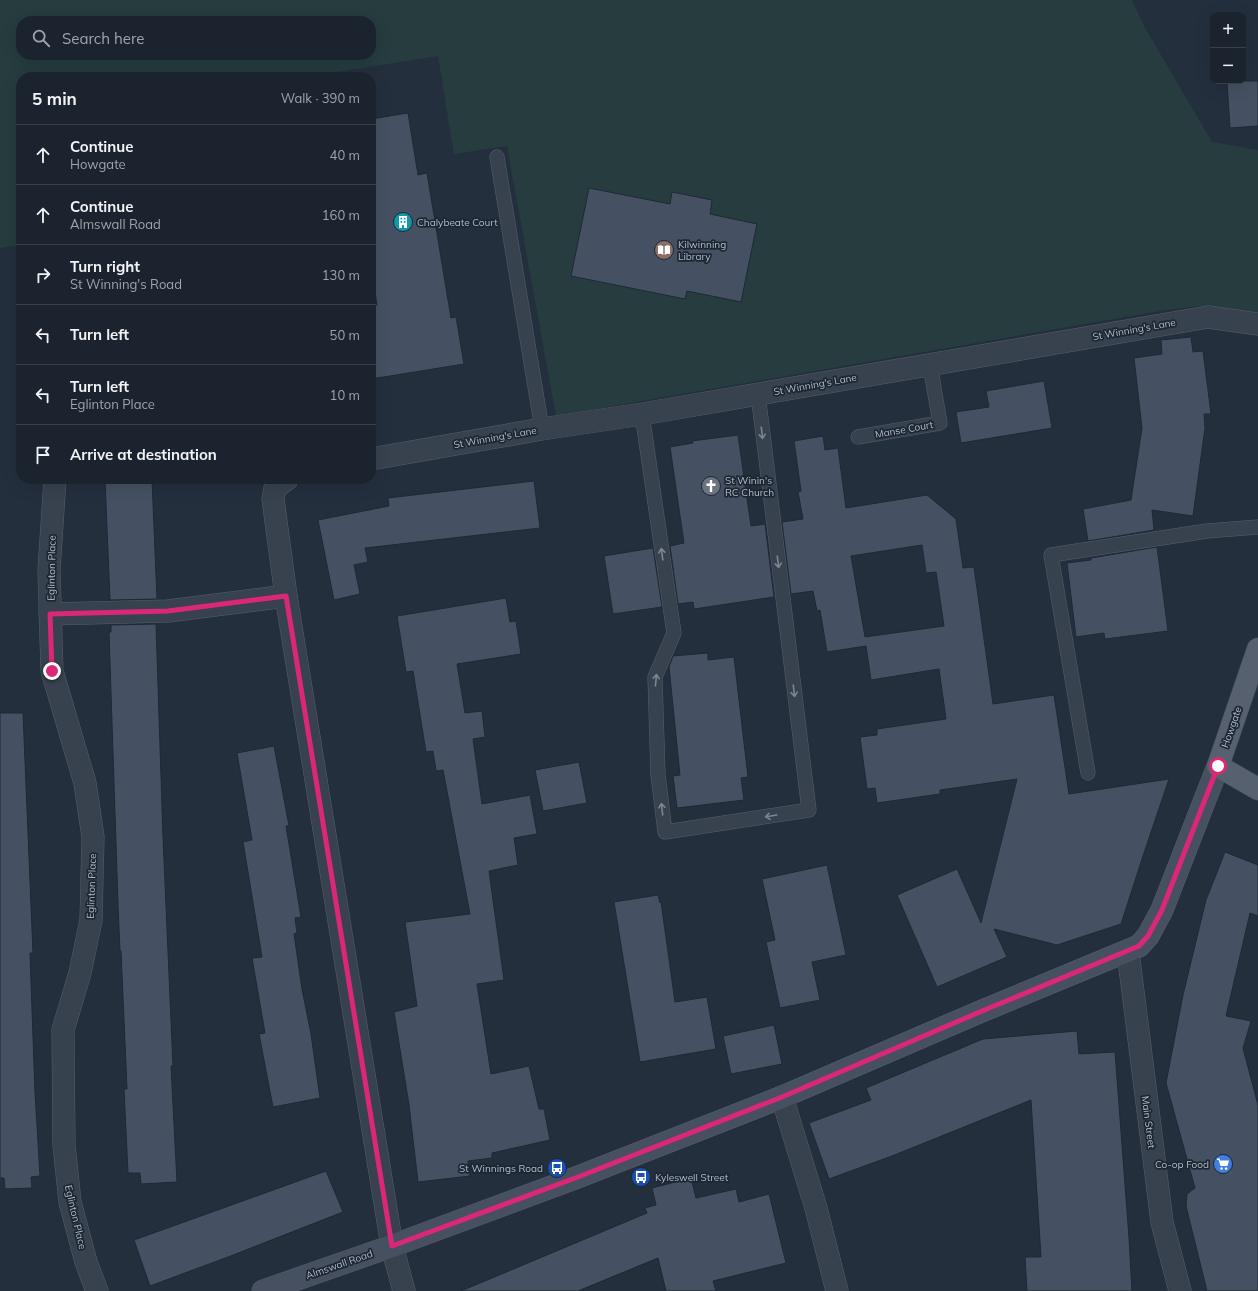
<!DOCTYPE html>
<meta charset="utf-8">
<style>
:root{--surface:#1b232e;--page:#242b36;--text:#f1f3f6;--muted:#a0a4aa;--line:#39404a}
body{margin:0;font-family:Mulish,sans-serif;background:var(--page);color:var(--text)}
.controls{position:absolute;right:12px;top:12px;display:grid;overflow:hidden;border-radius:8px;box-shadow:0 4px 16px #0002}
.controls button{width:36px;height:36px;display:grid;place-items:center;padding:0;border:0;border-bottom:1px solid var(--line);background:var(--surface);color:var(--text);font:20px sans-serif}
.stop{position:absolute;width:12px;height:12px;margin:-9px;border:3px solid #db2777;border-radius:50%;background:#fff}
.stop.end{background:#db2777;border-color:#fff;box-shadow:0 1px 4px #0008}
.list{margin:0;padding:0;list-style:none}
h2{display:flex;justify-content:space-between;align-items:center;height:52px;margin:0;padding:0 16px;font-size:17px}
h2 small{font-size:13px;font-weight:400;color:var(--muted)}
.list li{display:grid;grid-template-columns:26px 1fr auto;gap:12px;align-items:center;box-sizing:border-box;height:60px;padding:0 16px;border-top:1px solid var(--line)}
.list b{display:block;font-size:15px;white-space:nowrap}
.list p{margin:0;font-size:13px;white-space:nowrap;color:var(--muted)}
.list em{font-size:13px;font-style:normal;color:var(--muted)}
.icon{flex:none;width:22px;height:22px;fill:none;stroke:currentColor;stroke-width:2;stroke-linecap:round;stroke-linejoin:round}
.map{position:relative;flex:none;width:1258px;height:1291px;overflow:hidden}
.search{position:absolute;background:var(--surface);box-shadow:0 4px 16px #0002;left:16px;top:16px;width:360px;height:44px;display:flex;align-items:center;gap:10px;box-sizing:border-box;padding:0 14px;border-radius:16px;color:var(--muted);font-size:15px}
.panel{position:absolute;background:var(--surface);box-shadow:0 4px 16px #0002;left:16px;top:72px;width:360px;height:412px;border-radius:16px}
.map>svg:first-child{display:block}
.green{fill:#263c3f;fill-rule:evenodd}
.building{fill:#455162;stroke:#1f2835;fill-rule:evenodd}
.lines{fill:none;stroke-linecap:round;stroke-linejoin:round}
.lane-casing{stroke:#565f6c;stroke-width:15}
.street-casing{stroke:#565f6c;stroke-width:23}
.secondary-casing{stroke:#565f6c;stroke-width:23}
.primary-casing{stroke:#414a57;stroke-width:23}
.lane{stroke:#38414e;stroke-width:14}
.street{stroke:#38414e;stroke-width:22}
.secondary{stroke:#465061;stroke-width:22}
.primary{stroke:#56606e;stroke-width:22}
.oneway{stroke:#7c8592}
.route{stroke:#db2777;stroke-width:5}
.labels{text-anchor:middle;stroke-width:3.5;stroke-linejoin:round;paint-order:stroke}
.poi-label{font-size:10px;fill:#b4bcc9;stroke:#1d2633;text-anchor:start}
.street-label{font-size:10px;fill:#b4bcc9;stroke:#1d2633}
</style>
<div class="map">
<svg width="1258" height="1291" viewBox="0 0 1258 1291">
<rect width="100%" height="100%" fill="#242f3e"/>
<path class="green" d="M0 0H1132L1144 26 1212 142 1258 150V315L1199 306 1160 311 556 416 507 146 454 154 438 56 305 77H21V245L0 248ZM21 21H371V55H21Z"/>
<g class="building">
<path d="M1227 81H1258V126L1230 128Z"/>
<path d="M408 113 418 175 427 173 451 318 456 317 464 364 371 379V306L377 305 371 267V119Z"/>
<path d="M589 188 670 204 672 192 712 200 710 214 757 224 741 302 687 291 685 299 571 276Z"/>
<path d="M1191 337 1193 352 1203 351 1211 414H1204L1205 428 1193 516 1152 510 1154 530 1088 541 1083 509 1131 500 1142 428 1134 358 1162 354 1161 340Z"/>
<path d="M1044 381 1052 428 961 443 956 412 989 407 986 391Z"/>
<path d="M738 435 751 526 765 524 774 597 694 609 693 602 678 604 670 546 684 543 670 447 693 443 692 441Z"/>
<path d="M823 436 825 450 838 448 846 508 927 495 956 519 963 568 974 567 993 704 1054 695 1069 794 1169 779 1143 856 1121 924 1057 945 994 929 1007 957 937 987 897 895 957 869 981 923 1017 779 940 790V794L877 803 875 788 867 789 860 737 877 735V729L946 719 939 669 871 680 866 646 827 652 820 610 817 611 813 591 791 594 782 522 803 519 798 492 801 491 794 441ZM922 545 926 573 936 572 944 626 865 637 851 556Z"/>
<path d="M105 479H152L157 599 110 600Z"/>
<path d="M534 481 540 528 365 548 368 562 354 565 360 594 334 600 318 520 389 506 388 498Z"/>
<path d="M1157 547 1168 631 1105 639 1104 633 1076 637 1067 563 1091 560V558Z"/>
<path d="M653 548 662 607 613 614 604 556Z"/>
<path d="M506 598 510 622 516 621 521 654 457 664 465 713 482 711 485 737 473 739 482 804 530 795 537 834 514 838 518 865 489 871 504 980 477 984 491 1074 529 1066 539 1109H544L550 1140 492 1153V1158L468 1161 470 1176 418 1182 409 1105 394 1012 417 1006 405 922 470 914 443 770 436 771 433 751 426 752 413 671 406 672 397 616Z"/>
<path d="M156 624 163 837 173 1066H171L177 1182 141 1184 140 1173H128L124 1089H127L121 951H120L118 904 109 632H111V625Z"/>
<path d="M708 653V660L734 657 748 777 741 778 744 800 677 808 673 776 680 775 669 667 673 656Z"/>
<path d="M0 713H23L33 953H30L35 1093 40 1176 31 1177 32 1188 5 1189 4 1178H0Z"/>
<path d="M274 746 289 826H286L301 917 295 918 297 933 294 934 302 989 311 1034 320 1098 273 1107 259 1034 265 1033 252 958 262 957 243 842 252 840 237 753Z"/>
<path d="M579 762 587 803 543 811 535 770Z"/>
<path d="M1225 852 1258 865V916L1250 913 1226 1016 1251 1021 1243 1048 1258 1105V1291H1207L1186 1206 1187 1194 1195 1188 1166 1083 1183 995 1206 900Z"/>
<path d="M827 865 846 955 812 962 820 1000 780 1008 766 942 775 940 762 879Z"/>
<path d="M658 895 660 903 661 902 675 1002 707 997 716 1049 640 1062 614 902Z"/>
<path d="M774 1025 782 1064 731 1074 723 1036Z"/>
<path d="M1077 1031 1079 1054 1115 1052 1129 1238 1132 1291H1027L1025 1257H1041L1031 1100 892 1156 829 1179 809 1123 871 1100 866 1088 983 1039Z"/>
<path d="M326 1171 343 1212 228 1257 150 1286 134 1240Z"/>
<path d="M691 1178 696 1198 736 1189 739 1202 769 1194 786 1263 713 1281 716 1291H666L658 1258 578 1291H461L647 1213 645 1208 656 1205 652 1188Z"/>
</g>
<g class="lines">
<defs>
<g id="lane">
<path d="M497 157 542 429"/>
<path d="M642 414 674 633 655 677 658 775 665 832 809 810 758 394"/>
<path d="M858 437 940 423 930 365"/>
<path d="M1088 773 1051 555 1207 531 1258 527"/>
</g>
<g id="street">
<path d="M371 459 542 429 642 414 1208 317 1258 324"/>
<path d="M55 479 49 570 52 671 85 783 93 837 91 920 80 973 63 1030 64 1145 70 1202 86 1262 97 1291"/>
<path d="M287 479 275 488 273 499 286 596 392 1246 404 1291"/>
<path d="M50 614 168 611 286 596"/>
<path d="M1128 952 1162 1222 1180 1291"/>
<path d="M782 1097 816 1208 837 1291"/>
</g>
<path id="secondary" d="M263 1291 392 1246 578 1177 782 1097 982 1011 1139 946 1148 936 1162 910 1218 766"/>
<path id="primary" d="M1258 649 1218 766 1258 789"/>
</defs>
<use href="#lane" class="lane-casing"/>
<use href="#street" class="street-casing"/>
<use href="#secondary" class="secondary-casing"/>
<use href="#primary" class="primary-casing"/>
<use href="#lane" class="lane"/>
<use href="#street" class="street"/>
<use href="#secondary" class="secondary"/>
<use href="#primary" class="primary"/>
</g>
<defs><path id="oneway-shaft" d="M-6 0H5M1.5-3L5.5 0L1.5 3" fill="none" stroke-width="1.6" stroke-linecap="round" stroke-linejoin="round"/></defs>
<g class="oneway">
<use href="#oneway-shaft" transform="translate(762 433) rotate(83)"/>
<use href="#oneway-shaft" transform="translate(662 554) rotate(-98)"/>
<use href="#oneway-shaft" transform="translate(778 562) rotate(83)"/>
<use href="#oneway-shaft" transform="translate(656 680) rotate(-85)"/>
<use href="#oneway-shaft" transform="translate(794 691) rotate(83)"/>
<use href="#oneway-shaft" transform="translate(662 809) rotate(-97)"/>
<use href="#oneway-shaft" transform="translate(771 816) rotate(171)"/>
</g>
<g class="lines">
<path class="route" d="M52 671 50 614 168 611 286 596 392 1246 578 1177 782 1097 982 1011 1139 946 1148 936 1162 910 1218 766"/>
</g>
<defs>
<symbol id="building-disc" viewBox="-11 -11 22 22"><circle r="9.5" fill="#0f9aa8" stroke="#1d2633"/><path d="M-4-6H4V6H1V3H-1V6H-4ZM-2.5-4.3h1.7v1.8h-1.7ZM.8-4.3h1.7v1.8H.8ZM-2.5-1h1.7V.8h-1.7ZM.8-1h1.7V.8H.8Z" fill="#fff"/></symbol>
<symbol id="library-disc" viewBox="-11 -11 22 22"><circle r="9.5" fill="#8d6e63" stroke="#1d2633"/><path d="M-6-4Q-3-5.5-.7-3.5V5Q-3 3-6 4ZM6-4Q3-5.5 .7-3.5V5Q3 3 6 4Z" fill="#fff"/></symbol>
<symbol id="church-disc" viewBox="-11 -11 22 22"><circle r="9.5" fill="#6b7280" stroke="#1d2633"/><path d="M-1.2-6h2.4v3.5h3.3v2.4h-3.3V6h-2.4V-.1h-3.3v-2.4h3.3Z" fill="#fff"/></symbol>
<symbol id="supermarket-disc" viewBox="-11 -11 22 22"><circle r="9.5" fill="#3f7fe0" stroke="#1d2633"/><path d="M-6-5.5h2.5l.6 2H6L4.5 2H-2.5L-4.4-4H-6ZM-1.5 3.2a1.3 1.3 0 1 0 .1 0ZM3 3.2a1.3 1.3 0 1 0 .1 0Z" fill="#fff"/></symbol>
<symbol id="bus-disc" viewBox="-11 -11 22 22"><circle r="9.5" fill="#1a4fb4" stroke="#1d2633"/><path d="M-5-6H5V4H4V6H2V4H-2V6H-4V4H-5ZM-3.5-4V0h7V-4ZM-3.5 1.2v1.5H-2V1.2ZM2 1.2v1.5H3.5V1.2Z" fill="#fff"/></symbol>
</defs>
<g fill-rule="evenodd">
<use href="#building-disc" x="392" y="211" width="22" height="22"/>
<use href="#library-disc" x="653" y="239" width="22" height="22"/>
<use href="#church-disc" x="700" y="475" width="22" height="22"/>
<use href="#supermarket-disc" x="1212" y="1153" width="22" height="22"/>
<use href="#bus-disc" x="546" y="1157" width="22" height="22"/>
<use href="#bus-disc" x="630" y="1166" width="22" height="22"/>
</g>
<g class="labels">
<g class="poi-label">
<text x="417" y="226">Chalybeate Court</text>
<text x="678" y="248">Kilwinning<tspan x="678" dy="12">Library</tspan></text>
<text x="725" y="484">St Winin's<tspan x="725" dy="12">RC Church</tspan></text>
<text x="1209" y="1168" text-anchor="end">Co-op Food</text>
<text x="543" y="1172" text-anchor="end">St Winnings Road</text>
<text x="655" y="1181">Kyleswell Street</text>
</g>
<g class="street-label">
<text transform="translate(1134 329) rotate(-10)" y="4">St Winning's Lane</text>
<text transform="translate(815 384) rotate(-10)" y="4">St Winning's Lane</text>
<text transform="translate(904 429) rotate(-10)" y="4">Manse Court</text>
<text transform="translate(495 437) rotate(-10)" y="4">St Winning's Lane</text>
<text transform="translate(51 568) rotate(-89)" y="4">Eglinton Place</text>
<text transform="translate(1231 727) rotate(-71)" y="4">Howgate</text>
<text transform="translate(91 886) rotate(-88)" y="4">Eglinton Place</text>
<text transform="translate(1149 1122) rotate(83)" y="4">Main Street</text>
<text transform="translate(76 1217) rotate(77)" y="4">Eglinton Place</text>
<text transform="translate(339 1264) rotate(-19)" y="4">Almswall Road</text>
</g>
</g>
</svg>
<div class="controls">
<button>+</button>
<button>−</button>
</div>
<div class="stop" style="left:1218px;top:766px"></div>
<div class="stop end" style="left:52px;top:671px"></div>
<div class="search"><svg class="icon" aria-label="search" viewBox="0 0 24 24"><circle cx="10" cy="10" r="6"/><path d="M15 15l6 6"/></svg>Search here</div>
<section class="panel">
<h2>5 min<small>Walk · 390 m</small></h2>
<ul class="list">
<li><svg class="icon" aria-label="ahead" viewBox="0 0 24 24"><path d="M12 20V5M6 11l6-6 6 6"/></svg><div><b>Continue</b><p>Howgate</p></div><em>40 m</em></li>
<li><svg class="icon" aria-label="ahead" viewBox="0 0 24 24"><path d="M12 20V5M6 11l6-6 6 6"/></svg><div><b>Continue</b><p>Almswall Road</p></div><em>160 m</em></li>
<li><svg class="icon" aria-label="right" viewBox="0 0 24 24"><path d="M7 20v-9h11M14 6l5 5-5 5"/></svg><div><b>Turn right</b><p>St Winning's Road</p></div><em>130 m</em></li>
<li><svg class="icon" aria-label="left" viewBox="0 0 24 24"><path d="M17 20v-9H6M10 6l-5 5 5 5"/></svg><div><b>Turn left</b></div><em>50 m</em></li>
<li><svg class="icon" aria-label="left" viewBox="0 0 24 24"><path d="M17 20v-9H6M10 6l-5 5 5 5"/></svg><div><b>Turn left</b><p>Eglinton Place</p></div><em>10 m</em></li>
<li><svg class="icon" aria-label="arrive" viewBox="0 0 24 24"><path d="M6 21V4h12l-3 4 3 4H6"/></svg><div><b>Arrive at destination</b></div></li>
</ul>
</section>
</div>
